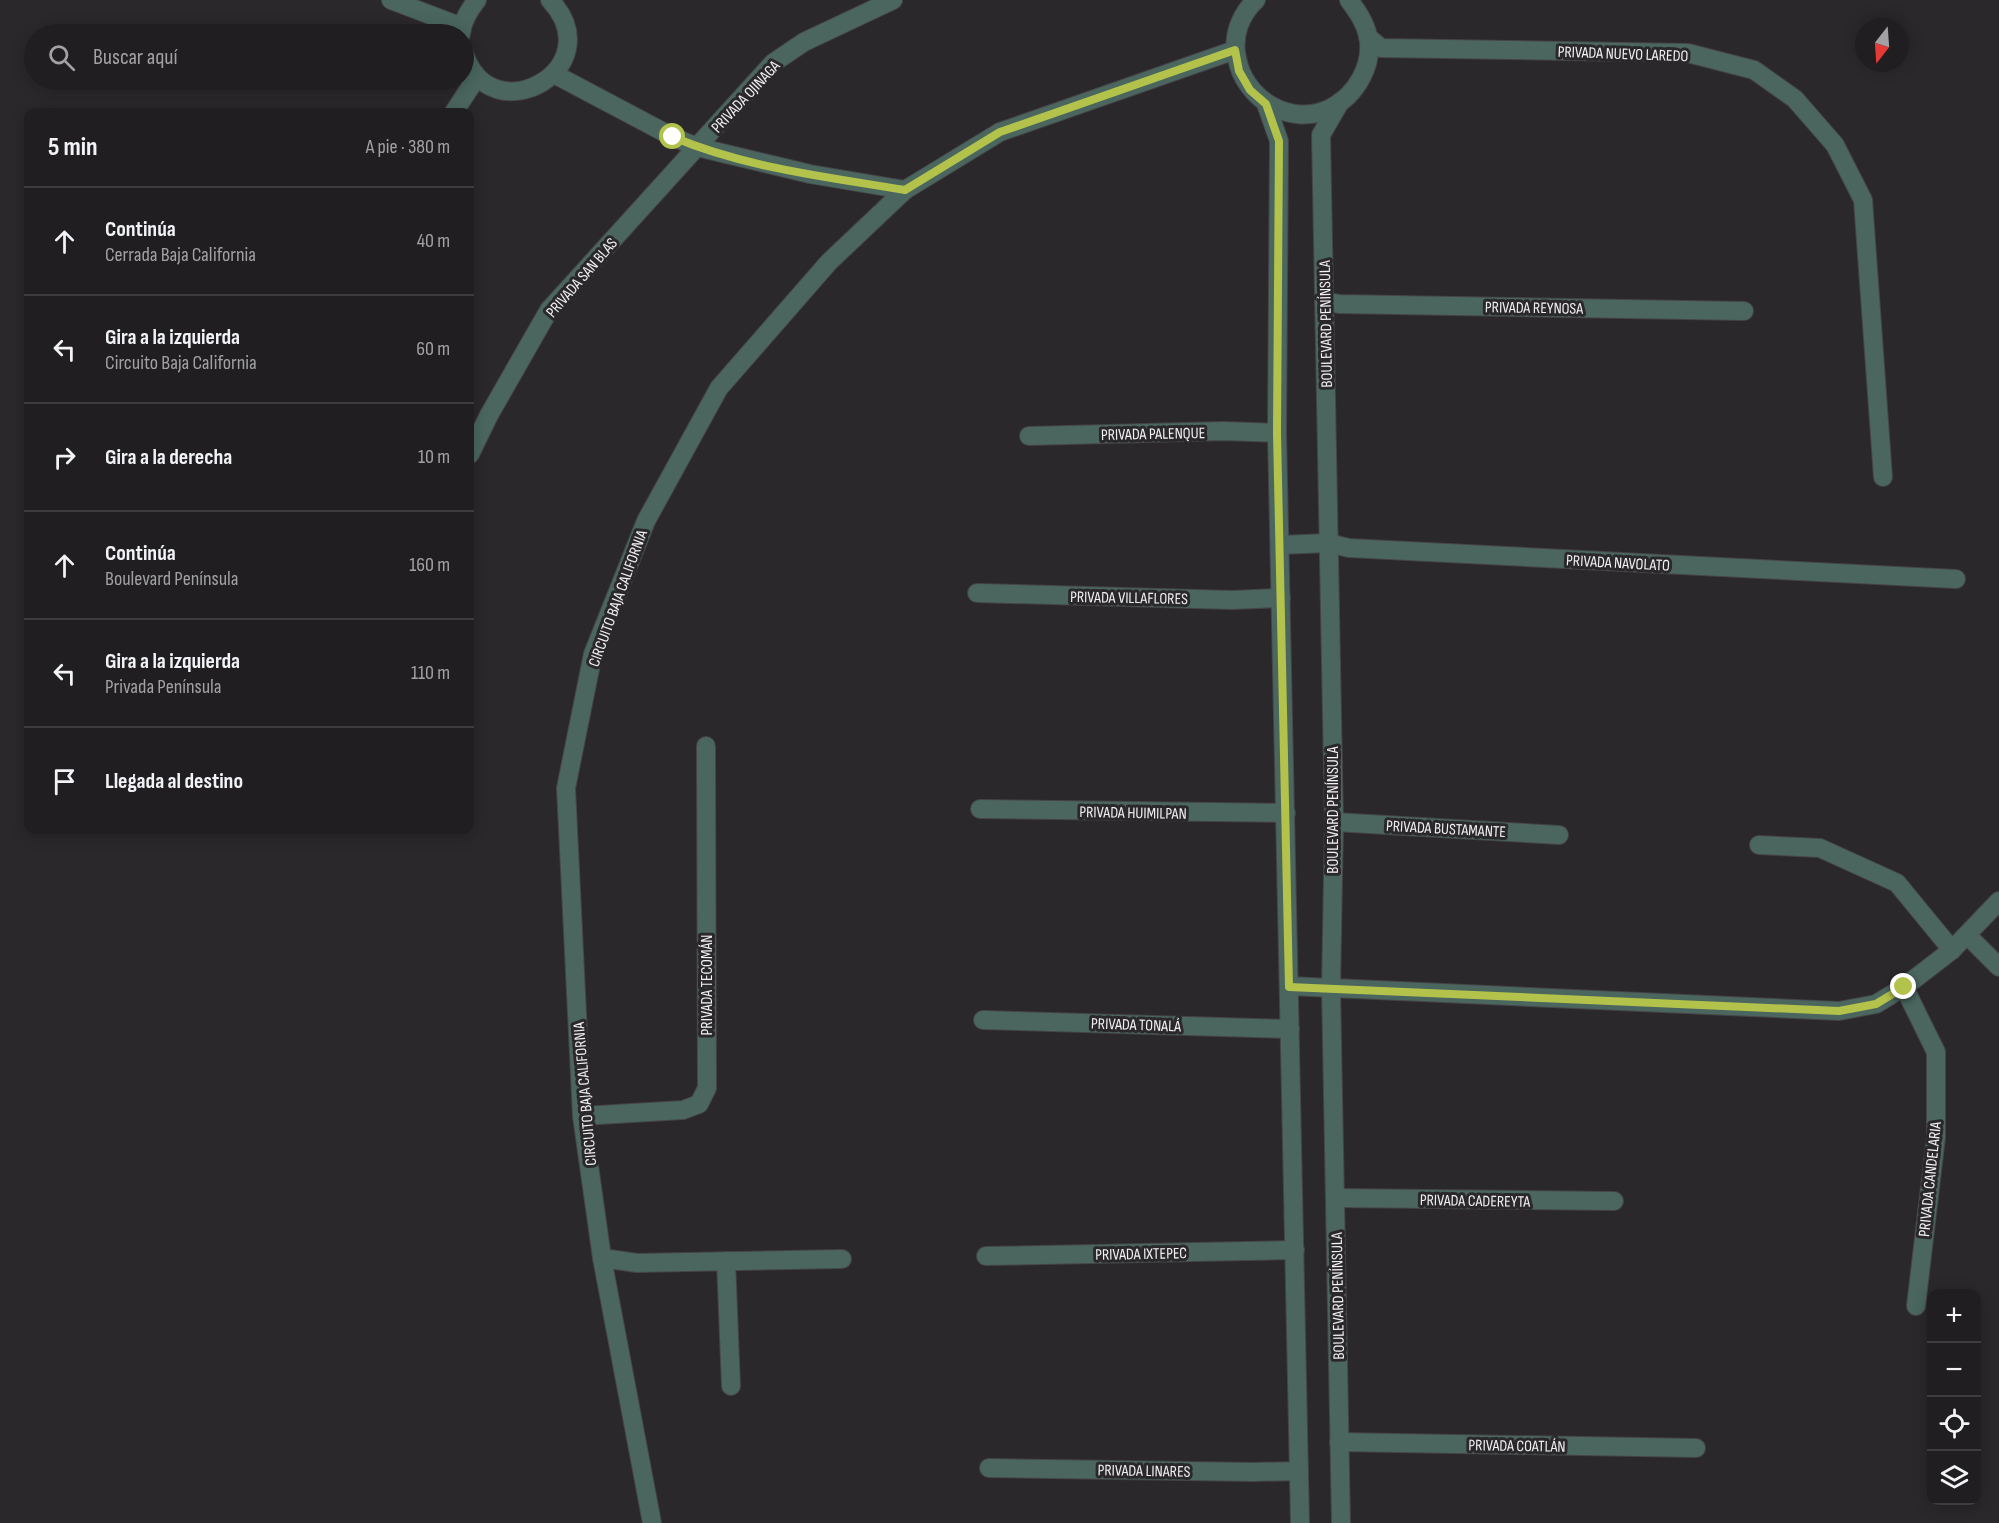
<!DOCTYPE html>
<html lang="es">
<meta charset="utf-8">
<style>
:root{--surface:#201e20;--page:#2d2b2d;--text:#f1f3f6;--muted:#a2a2a5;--line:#3d3c3e}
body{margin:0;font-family:"Sofia Sans Condensed",sans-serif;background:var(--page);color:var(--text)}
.controls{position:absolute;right:18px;bottom:18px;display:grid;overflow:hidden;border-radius:12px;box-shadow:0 3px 15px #0003}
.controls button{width:54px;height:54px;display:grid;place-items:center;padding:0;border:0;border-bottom:2px solid var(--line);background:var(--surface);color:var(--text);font:30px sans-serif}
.compass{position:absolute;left:1855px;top:18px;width:54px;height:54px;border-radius:50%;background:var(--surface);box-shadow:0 3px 15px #0003;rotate:197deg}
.stop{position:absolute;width:18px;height:18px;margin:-14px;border:4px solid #b3c24b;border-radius:50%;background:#fff}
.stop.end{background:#b3c24b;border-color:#fff;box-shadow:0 2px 6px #0008}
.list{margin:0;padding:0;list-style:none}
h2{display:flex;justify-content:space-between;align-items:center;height:78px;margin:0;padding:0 24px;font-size:26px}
h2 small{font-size:20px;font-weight:400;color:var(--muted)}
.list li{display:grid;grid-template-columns:39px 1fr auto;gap:18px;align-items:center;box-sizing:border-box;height:108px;padding:0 24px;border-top:2px solid var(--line)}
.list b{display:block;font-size:22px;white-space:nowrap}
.list p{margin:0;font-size:20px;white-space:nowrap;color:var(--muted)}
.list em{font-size:20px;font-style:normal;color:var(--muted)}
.icon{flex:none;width:33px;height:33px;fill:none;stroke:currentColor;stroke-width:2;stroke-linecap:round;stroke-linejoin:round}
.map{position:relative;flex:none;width:1999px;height:1523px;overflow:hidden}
.search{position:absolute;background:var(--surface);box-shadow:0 3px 15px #0003;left:24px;top:24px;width:450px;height:66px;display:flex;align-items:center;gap:15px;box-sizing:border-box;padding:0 21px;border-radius:33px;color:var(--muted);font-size:22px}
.panel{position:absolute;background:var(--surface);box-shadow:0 3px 15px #0003;left:24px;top:108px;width:450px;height:726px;border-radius:12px}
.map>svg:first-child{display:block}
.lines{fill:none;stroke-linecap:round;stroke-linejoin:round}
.street-casing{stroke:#464447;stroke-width:20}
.street{stroke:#4a665f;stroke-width:18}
.route{stroke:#b3c24b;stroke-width:8}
.labels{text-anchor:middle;stroke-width:6;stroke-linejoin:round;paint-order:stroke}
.street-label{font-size:16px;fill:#f1f0f2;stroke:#2a282b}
</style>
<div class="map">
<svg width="1999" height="1523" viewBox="0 0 1999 1523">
<rect width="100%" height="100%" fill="#2a282b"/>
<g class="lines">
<defs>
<g id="street">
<path d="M391 0 462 27"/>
<path d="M1256 0C1240 15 1232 36 1237 58 1244 99 1291 128 1331 108 1356 95 1374 65 1368 36 1365 22 1357 11 1349 0"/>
<path d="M461 34C462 21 469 10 477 0"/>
<path d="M1368 37 1381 48 1688 53 1754 70 1795 99 1835 145 1863 200 1883 477"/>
<path d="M464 53C491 136 613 68 550 0"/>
<path d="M554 74 673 137 697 147 810 174 905 190"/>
<path d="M1340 102 1321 135 1334 822 1331 988 1341 1523"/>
<path d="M1266 104 1279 141 1277 433 1300 1523"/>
<path d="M454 112 477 77"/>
<path d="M1324 301 1339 304 1744 311"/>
<path d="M1029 436 1224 431 1277 433"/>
<path d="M470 454 489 415 549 310 773 63 804 42 893 0"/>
<path d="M1280 545 1328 543 1349 548 1956 579"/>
<path d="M977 593 1232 600 1281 598"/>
<path d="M980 809 1286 813"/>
<path d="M1334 822 1559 835"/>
<path d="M1759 845 1820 848 1897 883 1952 950"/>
<path d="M1967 935 1999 967"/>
<path d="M1289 986 1839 1011 1876 1004 1904 987 1952 950 1999 901"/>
<path d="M1904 987 1936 1052V1137L1916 1306"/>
<path d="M983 1020 1290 1029"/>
<path d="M582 1116 683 1110 699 1104 707 1088 706 746"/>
<path d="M1335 1198 1614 1201"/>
<path d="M986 1256 1295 1250"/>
<path d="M602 1258 637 1263 842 1259"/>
<path d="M726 1261 731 1386"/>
<path d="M1339 1442 1696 1448"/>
<path d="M989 1468 1253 1472 1299 1471"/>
<path d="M652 1523 602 1258 582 1116 566 788 593 654 646 521 719 388 829 262 905 190 1000 132 1235 50"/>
</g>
</defs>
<use href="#street" class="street-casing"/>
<use href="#street" class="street"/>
</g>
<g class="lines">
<path class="route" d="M673 137C746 168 828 177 905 190L1000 132 1235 50 1239 71 1250 90 1266 104 1279 141 1277 433 1289 987 1839 1011 1876 1004 1904 987"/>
</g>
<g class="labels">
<g class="street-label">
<text transform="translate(1623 53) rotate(2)" y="6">PRIVADA NUEVO LAREDO</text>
<text transform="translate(745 96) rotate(-47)" y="6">PRIVADA OJINAGA</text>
<text transform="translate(581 277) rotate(-49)" y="6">PRIVADA SAN BLAS</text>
<text transform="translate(1534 307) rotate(1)" y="6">PRIVADA REYNOSA</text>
<text transform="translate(1325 324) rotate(-91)" y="6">BOULEVARD PENÍNSULA</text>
<text transform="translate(1153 433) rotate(-1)" y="6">PRIVADA PALENQUE</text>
<text transform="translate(1618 562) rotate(3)" y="6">PRIVADA NAVOLATO</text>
<text transform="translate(1129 597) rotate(1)" y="6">PRIVADA VILLAFLORES</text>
<text transform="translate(617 598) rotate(-70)" y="6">CIRCUITO BAJA CALIFORNIA</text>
<text transform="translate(1332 810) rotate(-90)" y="6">BOULEVARD PENÍNSULA</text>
<text transform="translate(1133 812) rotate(1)" y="6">PRIVADA HUIMILPAN</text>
<text transform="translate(1446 828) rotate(3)" y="6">PRIVADA BUSTAMANTE</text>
<text transform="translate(706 985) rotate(-90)" y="6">PRIVADA TECOMÁN</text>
<text transform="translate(1136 1024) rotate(2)" y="6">PRIVADA TONALÁ</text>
<text transform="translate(584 1094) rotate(-95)" y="6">CIRCUITO BAJA CALIFORNIA</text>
<text transform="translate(1929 1179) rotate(-84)" y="6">PRIVADA CANDELARIA</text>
<text transform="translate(1475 1200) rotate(1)" y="6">PRIVADA CADEREYTA</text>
<text transform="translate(1141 1253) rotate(-1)" y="6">PRIVADA IXTEPEC</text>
<text transform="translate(1337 1296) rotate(-91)" y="6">BOULEVARD PENÍNSULA</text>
<text transform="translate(1517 1445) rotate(1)" y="6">PRIVADA COATLÁN</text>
<text transform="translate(1144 1470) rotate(1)" y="6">PRIVADA LINARES</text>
</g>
</g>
</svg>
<div class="controls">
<button>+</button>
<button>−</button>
<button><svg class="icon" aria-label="locate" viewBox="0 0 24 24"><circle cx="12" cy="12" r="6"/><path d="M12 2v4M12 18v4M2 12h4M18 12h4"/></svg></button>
<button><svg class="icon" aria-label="layers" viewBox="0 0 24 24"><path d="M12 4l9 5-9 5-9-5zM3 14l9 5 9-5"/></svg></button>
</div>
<svg class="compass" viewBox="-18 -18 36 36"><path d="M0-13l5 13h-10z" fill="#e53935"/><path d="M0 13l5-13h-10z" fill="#a2a2a5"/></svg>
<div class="stop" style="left:673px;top:137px"></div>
<div class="stop end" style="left:1904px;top:987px"></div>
<div class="search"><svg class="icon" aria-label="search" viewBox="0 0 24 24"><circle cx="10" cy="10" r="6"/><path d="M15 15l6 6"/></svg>Buscar aquí</div>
<section class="panel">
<h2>5 min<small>A pie · 380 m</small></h2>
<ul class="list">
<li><svg class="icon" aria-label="ahead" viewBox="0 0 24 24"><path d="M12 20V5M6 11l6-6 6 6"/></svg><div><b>Continúa</b><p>Cerrada Baja California</p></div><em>40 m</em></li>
<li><svg class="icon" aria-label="left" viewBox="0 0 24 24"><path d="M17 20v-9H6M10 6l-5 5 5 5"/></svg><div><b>Gira a la izquierda</b><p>Circuito Baja California</p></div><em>60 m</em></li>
<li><svg class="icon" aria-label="right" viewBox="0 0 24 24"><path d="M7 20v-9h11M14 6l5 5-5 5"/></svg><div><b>Gira a la derecha</b></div><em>10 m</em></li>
<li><svg class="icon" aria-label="ahead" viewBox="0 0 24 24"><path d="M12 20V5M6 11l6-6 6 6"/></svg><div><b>Continúa</b><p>Boulevard Península</p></div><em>160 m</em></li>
<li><svg class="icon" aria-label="left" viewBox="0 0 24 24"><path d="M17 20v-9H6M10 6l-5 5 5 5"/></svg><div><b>Gira a la izquierda</b><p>Privada Península</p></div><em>110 m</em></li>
<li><svg class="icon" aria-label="arrive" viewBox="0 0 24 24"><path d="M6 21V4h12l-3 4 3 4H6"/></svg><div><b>Llegada al destino</b></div></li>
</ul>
</section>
</div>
